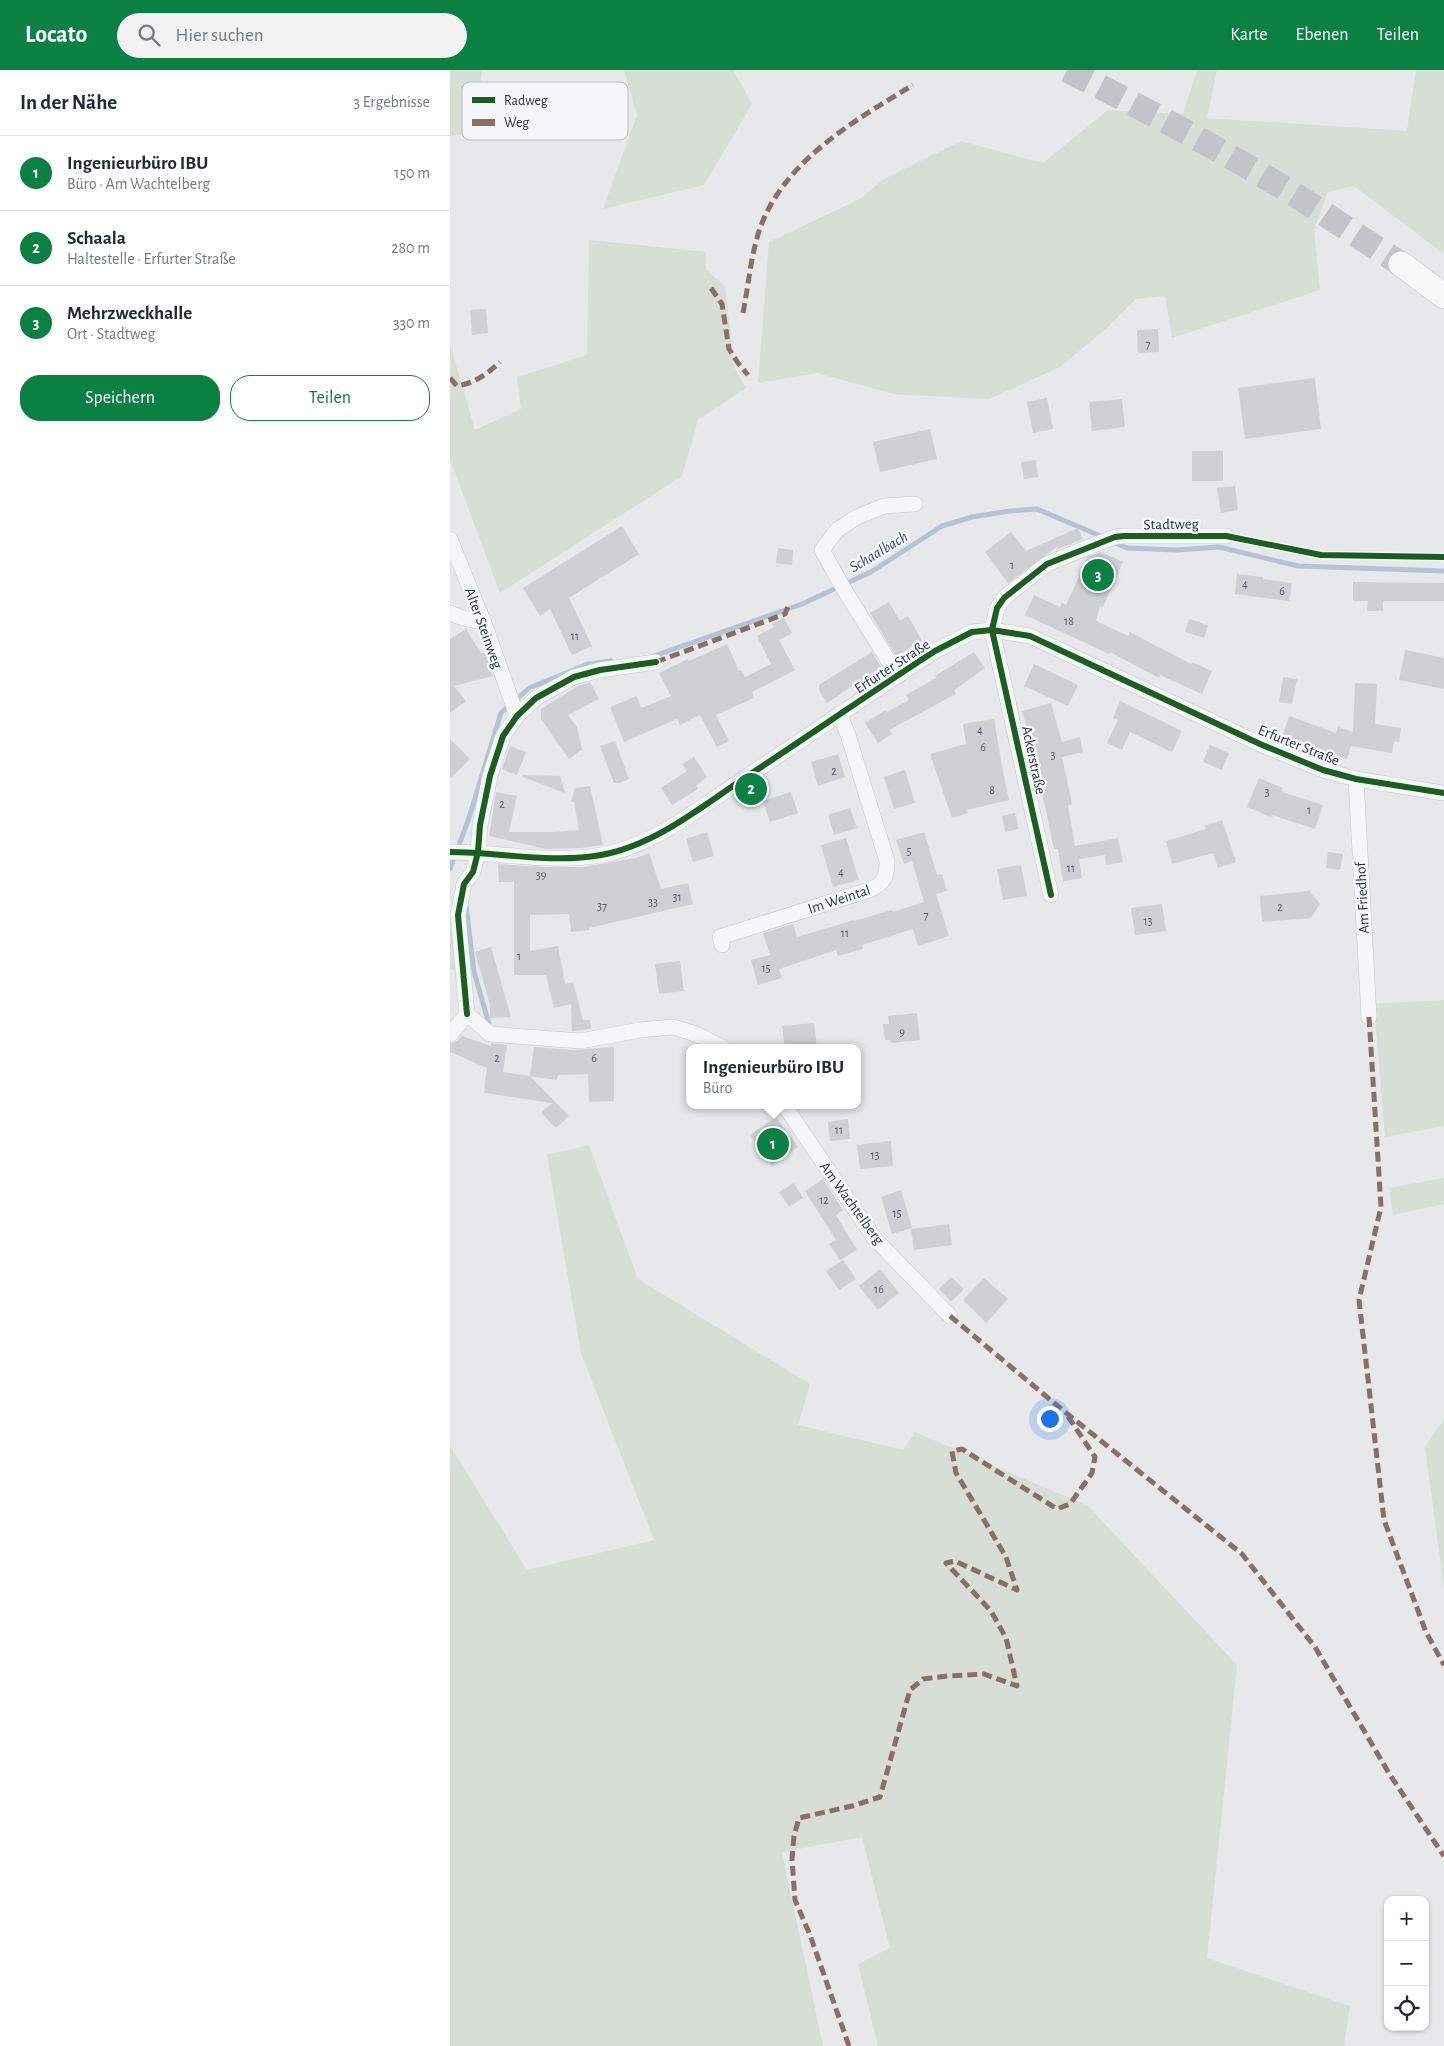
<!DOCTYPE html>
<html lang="de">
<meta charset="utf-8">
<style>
:root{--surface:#fff;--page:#f2f2f3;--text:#1f2937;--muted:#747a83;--line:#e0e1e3;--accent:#0b8043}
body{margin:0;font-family:"Alegreya Sans",sans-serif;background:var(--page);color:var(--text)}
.controls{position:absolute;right:15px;bottom:15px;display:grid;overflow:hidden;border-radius:10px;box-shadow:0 1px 4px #0004}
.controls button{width:45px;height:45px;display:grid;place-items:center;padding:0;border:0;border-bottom:1px solid var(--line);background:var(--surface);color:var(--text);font:25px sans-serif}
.you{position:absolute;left:599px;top:1348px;width:18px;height:18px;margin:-12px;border:4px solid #fff;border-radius:50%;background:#1a73e8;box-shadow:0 0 0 8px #1a73e833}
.badge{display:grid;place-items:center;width:32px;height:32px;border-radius:50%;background:var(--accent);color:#fff;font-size:16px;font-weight:700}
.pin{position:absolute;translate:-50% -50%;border:2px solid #fff;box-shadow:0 1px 5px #0006}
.popup{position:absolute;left:236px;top:974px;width:175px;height:65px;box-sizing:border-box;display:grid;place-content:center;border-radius:10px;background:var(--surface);filter:drop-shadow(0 1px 4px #0005);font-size:16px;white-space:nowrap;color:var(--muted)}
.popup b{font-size:19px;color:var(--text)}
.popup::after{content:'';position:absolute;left:50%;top:100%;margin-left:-10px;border:10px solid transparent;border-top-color:var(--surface)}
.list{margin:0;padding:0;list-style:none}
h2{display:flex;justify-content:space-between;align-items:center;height:65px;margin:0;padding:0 20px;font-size:21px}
h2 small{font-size:16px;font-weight:400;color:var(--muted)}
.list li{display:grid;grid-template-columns:32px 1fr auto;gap:15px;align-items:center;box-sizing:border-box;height:75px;padding:0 20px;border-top:1px solid var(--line)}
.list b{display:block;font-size:19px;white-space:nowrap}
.list p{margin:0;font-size:16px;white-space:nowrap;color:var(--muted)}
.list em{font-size:16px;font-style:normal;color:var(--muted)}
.actions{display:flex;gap:10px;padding:15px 20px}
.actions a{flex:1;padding:11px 0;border:1px solid var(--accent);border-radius:20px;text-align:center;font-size:18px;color:var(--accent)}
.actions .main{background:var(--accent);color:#fff}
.icon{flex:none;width:28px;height:28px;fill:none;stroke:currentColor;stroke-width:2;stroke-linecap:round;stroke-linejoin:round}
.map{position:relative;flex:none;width:994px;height:1976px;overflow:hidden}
header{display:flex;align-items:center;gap:30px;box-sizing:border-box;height:70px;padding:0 25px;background:var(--accent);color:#fff}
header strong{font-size:24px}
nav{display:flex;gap:28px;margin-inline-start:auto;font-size:18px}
.search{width:350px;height:45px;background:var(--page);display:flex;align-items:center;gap:12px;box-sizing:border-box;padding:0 18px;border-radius:28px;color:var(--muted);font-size:19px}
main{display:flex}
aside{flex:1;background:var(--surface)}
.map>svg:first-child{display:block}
.green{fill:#d6ded6}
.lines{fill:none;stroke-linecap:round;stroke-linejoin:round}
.stream{stroke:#b4c4d5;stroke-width:5}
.building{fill:#ced0d3}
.primary-tunnel{stroke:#c1c4c9;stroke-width:25;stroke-dasharray:25 12;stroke-linecap:butt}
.minor-casing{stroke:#c4c6c8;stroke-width:16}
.primary-casing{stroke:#c2c5c8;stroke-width:26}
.minor{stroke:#f5f6f7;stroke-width:15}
.primary{stroke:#f8f8f8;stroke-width:25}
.quiet{stroke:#8d6e63;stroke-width:5;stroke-dasharray:10 5;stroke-linecap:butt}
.cycleway-casing{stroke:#f4f6f9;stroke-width:9}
.cycleway{stroke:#1b5e20;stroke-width:6}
.labels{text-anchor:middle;stroke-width:5;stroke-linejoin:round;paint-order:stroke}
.number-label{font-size:12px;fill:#545c69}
.street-label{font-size:15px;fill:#2b3445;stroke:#f4f6f9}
.water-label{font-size:16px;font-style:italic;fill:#34527a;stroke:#f4f6f9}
.key{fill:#f4f6f9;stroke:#b8bcc3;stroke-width:1}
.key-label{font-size:14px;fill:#2b3445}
</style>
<header>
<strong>Locato</strong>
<div class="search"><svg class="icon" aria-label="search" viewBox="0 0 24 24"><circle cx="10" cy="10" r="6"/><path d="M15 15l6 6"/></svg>Hier suchen</div>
<nav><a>Karte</a><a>Ebenen</a><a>Teilen</a></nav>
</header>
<main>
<aside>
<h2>In der Nähe<small>3 Ergebnisse</small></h2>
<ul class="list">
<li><span class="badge">1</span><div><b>Ingenieurbüro IBU</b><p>Büro · Am Wachtelberg</p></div><em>150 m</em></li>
<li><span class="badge">2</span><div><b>Schaala</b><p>Haltestelle · Erfurter Straße</p></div><em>280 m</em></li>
<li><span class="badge">3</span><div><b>Mehrzweckhalle</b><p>Ort · Stadtweg</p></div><em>330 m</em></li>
</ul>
<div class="actions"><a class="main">Speichern</a><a>Teilen</a></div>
</aside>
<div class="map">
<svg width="994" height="1976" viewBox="0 0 994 1976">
<rect width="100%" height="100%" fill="#e6e8ea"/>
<g class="green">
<path d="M0 0H32L25 62 0 66Z"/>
<path d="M174 0H283L302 34 254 115 153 139 187 45Z"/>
<path d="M747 0H767L757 48 957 61 966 0H994V184L904 116 878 122 864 160 870 220 722 268 715 226 686 229 657 258 610 297 539 329 443 324 367 303 308 313 319 172 410 129 434 109 511 71 593 93 658 40 733 44Z"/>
<path d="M139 170 256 182V200L275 216 284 297 296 318 248 350 232 406 50 523 0 389V274L25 360 71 339 67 307 137 285Z"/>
<path d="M0 838 5 900H0Z"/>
<path d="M994 930V1056L935 1067 924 934Z"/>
<path d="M139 1075 188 1209 360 1314 348 1355 453 1380 465 1362 638 1436 787 1595 757 1888 900 1936 894 1976H428L408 1894 440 1878 412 1767 332 1782 373 1976H0V1376L77 1500 204 1470 131 1283 97 1085Z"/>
<path d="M994 1108V1134L943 1145 939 1118Z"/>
<path d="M994 1349V1518L975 1377Z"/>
</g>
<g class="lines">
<g class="stream">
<path d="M663 472 677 478 726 480 769 477 848 496 994 501"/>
<path d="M204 586 352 534 421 502 492 456 522 447 560 441 587 439 653 467"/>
<path d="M0 799 19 748 51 643 79 618 138 594 161 591"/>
<path d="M16 835 24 902 39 954"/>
</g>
</g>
<g class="building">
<path d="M36 239 38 263 22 265 20 240Z"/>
<path d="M708 259 709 282 688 283 687 260Z"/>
<path d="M865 308 871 359 795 369 788 318Z"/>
<path d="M597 328 603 359 583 363 577 332Z"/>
<path d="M672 329 675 357 642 361 639 332Z"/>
<path d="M480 359 487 389 430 402 423 372Z"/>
<rect x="742" y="381" width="31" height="30"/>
<path d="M586 390 588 407 574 409 571 392Z"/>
<path d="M785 416 788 440 771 443 767 418Z"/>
<path d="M172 456 189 484 119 528 142 576 122 585 100 539 90 546 73 518Z"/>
<path d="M628 458 633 469 606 480 608 476 558 513 535 482 561 462 576 481Z"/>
<path d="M328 478 343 480 342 495 326 493Z"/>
<path d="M651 482 673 492 653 537 650 536 646 551 678 566 680 562 741 594 742 592 762 601 752 624 710 605 709 608 660 582 659 584 575 545 584 525 610 537 612 533 616 535 638 487Z"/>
<path d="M787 504 813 507V509L842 513 839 531 785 524Z"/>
<path d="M903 512 994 513V531H933V541H917L918 531H903Z"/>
<path d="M439 532 450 551 458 546 472 571 446 586 420 543Z"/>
<path d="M334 548 342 563 329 570 345 600 302 622 304 628 266 645 279 671 267 677 250 645 230 655 227 649 174 672 160 637 187 626 191 638 221 626 209 603 238 589 239 591 277 574 289 601 291 600 295 607 321 594 307 566 324 557 322 554Z"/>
<path d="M739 549 758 555 754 568 735 562Z"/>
<path d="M16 559 31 583H35L43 606 4 616 16 631 0 643V569Z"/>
<path d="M955 580 994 588V619L949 610Z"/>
<path d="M422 582 431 597 377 633 369 620V615Z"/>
<path d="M524 582 535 598 504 620 506 624 439 660 442 664 428 673 415 653 436 640 437 642 459 630 456 625 486 608 485 606Z"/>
<path d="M584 594 628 615 618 636 574 616Z"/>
<path d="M833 607 847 609 842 634 829 632Z"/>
<path d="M140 612 149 629 118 645 127 657 132 680 119 689 91 649V639L128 616Z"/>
<path d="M905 613 927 614 925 654 951 658 949 672 944 671 942 683 901 676 897 689 832 667 839 646 886 663 888 657 903 662Z"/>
<path d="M670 631 732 661 722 682 680 662 672 680 657 673 668 650 663 648Z"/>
<path d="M601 633 612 672 630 667 633 682 612 687 622 734 618 735 625 776 668 768 673 792 656 795 655 785 629 789 632 808 613 811 608 779H604L582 675 572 641Z"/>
<path d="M544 649 552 697 559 730 517 740 518 743 502 748 480 684 516 674 513 654Z"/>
<path d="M0 669 20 689 0 709Z"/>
<path d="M165 671 179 709 169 713H164L150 676Z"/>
<path d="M760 675 779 683 772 700 753 692Z"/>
<path d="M60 676 76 682 67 705 52 699Z"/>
<path d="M388 684 395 707 368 716 361 692Z"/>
<path d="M244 687 257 707 246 715 248 719 222 735 211 718 237 701 232 694Z"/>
<path d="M455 700 465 733 444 739 434 707Z"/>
<path d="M73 705 110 706 115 723 73 707Z"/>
<path d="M809 708 833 718 832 722 873 735 865 759 822 745 821 747 797 737Z"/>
<path d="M140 716 153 775 131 778 96 779 39 766 46 722 67 726 59 762H105L129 760 124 732H121L125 718Z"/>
<path d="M341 722 348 743 320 752 313 731Z"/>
<path d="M400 738 407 758 384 765 378 745Z"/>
<path d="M565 743 569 759 555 762 552 746Z"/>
<path d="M772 750 786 792 768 798 763 783 722 794 716 771 756 759 754 756Z"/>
<path d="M257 762 264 786 243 792 236 769Z"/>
<path d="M474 762 487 805 492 804 497 821 486 824 499 866 468 876 463 859 412 875 413 879 388 886 386 880 329 899 332 908 308 915 301 890 320 885 313 863 343 854 347 867 404 850V851L442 840 443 842 474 832 462 791 454 794 446 770Z"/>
<path d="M396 768 409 810 383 817 371 775Z"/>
<path d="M878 782 893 784 890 800 876 798Z"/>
<path d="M199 783 211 819 238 813 243 834 139 858V860L121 862 119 844 80 845V881L108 876 115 914 123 912 133 950H140L141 959 122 961 121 934 104 938 96 905H64V812H49L48 794 94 797H133L186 788Z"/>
<path d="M571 795 577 826 553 830 547 799Z"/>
<path d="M859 821 870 834 861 848 812 852 810 826Z"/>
<path d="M712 834 716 861 685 865 681 838Z"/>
<path d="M41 877 61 947 40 948V935L25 882Z"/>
<path d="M230 891 234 921 209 924 205 894Z"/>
<path d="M467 943 470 970 441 973 440 970H435L433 954H439L438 946Z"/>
<path d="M364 953 367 978H335L332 956Z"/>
<path d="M12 966 41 976V973L57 975 53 1002 80 1006 119 1046 106 1058 91 1043 102 1033 34 1023 37 998 0 982V974L7 971Z"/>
<path d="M84 977 123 980 164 977V1031L139 1032 138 1004 108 1005 107 1010 80 1006Z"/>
<path d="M326 1047 348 1077 322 1096 300 1065Z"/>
<path d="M398 1049 400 1069 380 1071 378 1052Z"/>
<path d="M441 1071 443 1096 410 1099 407 1075Z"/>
<path d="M373 1109 393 1140 386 1145 407 1180 390 1190 379 1174 386 1170 355 1121Z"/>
<path d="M344 1113 353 1128 339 1137 329 1122Z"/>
<path d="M451 1120 462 1158 442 1164 431 1127Z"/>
<path d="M499 1154 502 1175 464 1180 461 1159Z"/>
<path d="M393 1190 406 1209 389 1220 376 1201Z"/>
<path d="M430 1199 449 1223 428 1240 409 1216Z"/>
<path d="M501 1207 514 1219 501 1232 489 1219Z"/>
<path d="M534 1208 558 1229 536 1253 513 1230Z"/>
</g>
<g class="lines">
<path class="primary-tunnel" d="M617 0C689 36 760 74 829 115 870 140 910 168 951 194"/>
<defs>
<g id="minor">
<path d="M0 469 34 553 67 646"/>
<path d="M0 543 10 547 34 553"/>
<path d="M448 606 395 521 372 480 387 460 407 447 434 436 465 434"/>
<path d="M906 709 919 947"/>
<path d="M0 782C50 782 101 794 151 785 203 776 250 738 293 709 357 667 420 623 485 581L522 562 542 560 580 566 810 674 873 700 906 709 994 723"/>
<path d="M601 825 542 560 547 538 554 528 597 494 641 476 665 467 674 466H776"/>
<path d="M272 875 270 867 419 820C434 814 437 807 437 791L398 665 390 645"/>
<path d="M17 944 8 845 14 814 23 802 28 782 30 755 40 706 53 666 67 646 86 628 124 607 150 600 206 592"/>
<path d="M17 944 40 964 130 971 190 960 223 957 246 964 273 978"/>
<path d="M0 965 17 944"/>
<path d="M334 1035 425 1169 500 1246"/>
</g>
<path id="primary" d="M951 194 994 226"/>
</defs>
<use href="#minor" class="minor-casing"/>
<use href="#primary" class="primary-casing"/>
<use href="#minor" class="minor"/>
<use href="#primary" class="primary"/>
<g class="quiet">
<path d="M261 218 272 234 279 279 288 293 298 305"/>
<path d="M293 243C298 218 300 193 307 168 327 95 402 52 463 15"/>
<path d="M0 308 7 316C25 313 37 304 50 292"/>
<path d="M206 592 335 544 339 534"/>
<path d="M919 947 931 1137 909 1230 934 1450 976 1562 994 1595"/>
<path d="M500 1246 615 1342 792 1484 865 1577 940 1705 994 1786"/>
<path d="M399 1976 360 1865 345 1830 342 1789 344 1766 349 1748 402 1736 430 1727 460 1620 473 1609 498 1606 534 1604 567 1616 556 1568 541 1541 496 1493 505 1491 567 1520 556 1487 506 1403 502 1381 512 1379 607 1439 620 1434 642 1403 645 1387 615 1342"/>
</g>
<defs>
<g id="cycleway">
<path d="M0 782C50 782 101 794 151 785 203 776 250 738 293 709 357 667 420 623 485 581L522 562 542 560 580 566 810 674 873 700 906 709 994 723"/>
<path d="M601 825 542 560 547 538 554 528 597 494 665 467 674 466H776L871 485 994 487"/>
<path d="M17 944 8 845 14 814 23 802 28 782 30 755 40 706 53 666 67 646 86 628 124 607 150 600 206 592"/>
</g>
</defs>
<use href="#cycleway" class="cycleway-casing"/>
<use href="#cycleway" class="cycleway"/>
</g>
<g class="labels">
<g class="number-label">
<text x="698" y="278">7</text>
<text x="562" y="499">1</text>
<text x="795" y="518">4</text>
<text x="832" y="525">6</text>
<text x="619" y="555">18</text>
<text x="125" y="570">11</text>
<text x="530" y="664">4</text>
<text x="533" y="681">6</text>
<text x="603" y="689">3</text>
<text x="384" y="705">2</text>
<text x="542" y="724">8</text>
<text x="817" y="726">3</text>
<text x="52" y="738">2</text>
<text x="859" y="744">1</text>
<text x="459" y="785">5</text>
<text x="621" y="802">11</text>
<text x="391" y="806">4</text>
<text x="91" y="809">39</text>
<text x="227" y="831">31</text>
<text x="203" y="836">33</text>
<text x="152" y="840">37</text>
<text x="830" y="841">2</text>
<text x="476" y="849">7</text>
<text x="698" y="855">13</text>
<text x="395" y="867">11</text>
<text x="69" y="890">1</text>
<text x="316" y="902">15</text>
<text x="452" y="966">9</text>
<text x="47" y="992">2</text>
<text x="144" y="992">6</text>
<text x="389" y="1064">11</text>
<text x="425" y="1089">13</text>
<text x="374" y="1134">12</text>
<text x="447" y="1147">15</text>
<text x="429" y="1223">16</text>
</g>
<g class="street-label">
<text transform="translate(721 454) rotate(-1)" y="5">Stadtweg</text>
<text transform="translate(34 558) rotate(70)" y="5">Alter Steinweg</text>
<text transform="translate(442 596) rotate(-33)" y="5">Erfurter Straße</text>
<text transform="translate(849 675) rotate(22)" y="5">Erfurter Straße</text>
<text transform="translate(584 690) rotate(78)" y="5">Ackerstraße</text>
<text transform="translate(912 828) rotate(-93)" y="5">Am Friedhof</text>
<text transform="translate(389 829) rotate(-18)" y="5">Im Weintal</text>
<text transform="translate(402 1133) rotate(54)" y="5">Am Wachtelberg</text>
</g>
<g class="water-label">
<text transform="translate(428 481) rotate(-31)" y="6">Schaalbach</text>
</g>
</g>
<rect x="12" y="12" width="166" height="58" rx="8" class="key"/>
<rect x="22" y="27" width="23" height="6" fill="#1b5e20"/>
<rect x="22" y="49" width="23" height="7" fill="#8d6e63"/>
<g class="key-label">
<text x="54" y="35">Radweg</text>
<text x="54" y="57">Weg</text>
</g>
</svg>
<div class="controls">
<button>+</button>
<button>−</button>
<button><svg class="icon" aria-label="locate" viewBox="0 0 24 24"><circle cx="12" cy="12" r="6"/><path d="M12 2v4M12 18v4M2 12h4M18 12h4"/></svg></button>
</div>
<div class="you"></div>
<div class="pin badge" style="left:323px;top:1074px">1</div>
<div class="popup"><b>Ingenieurbüro IBU</b>Büro</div>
<div class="pin badge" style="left:301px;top:719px">2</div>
<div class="pin badge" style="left:648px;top:505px">3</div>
</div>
</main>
